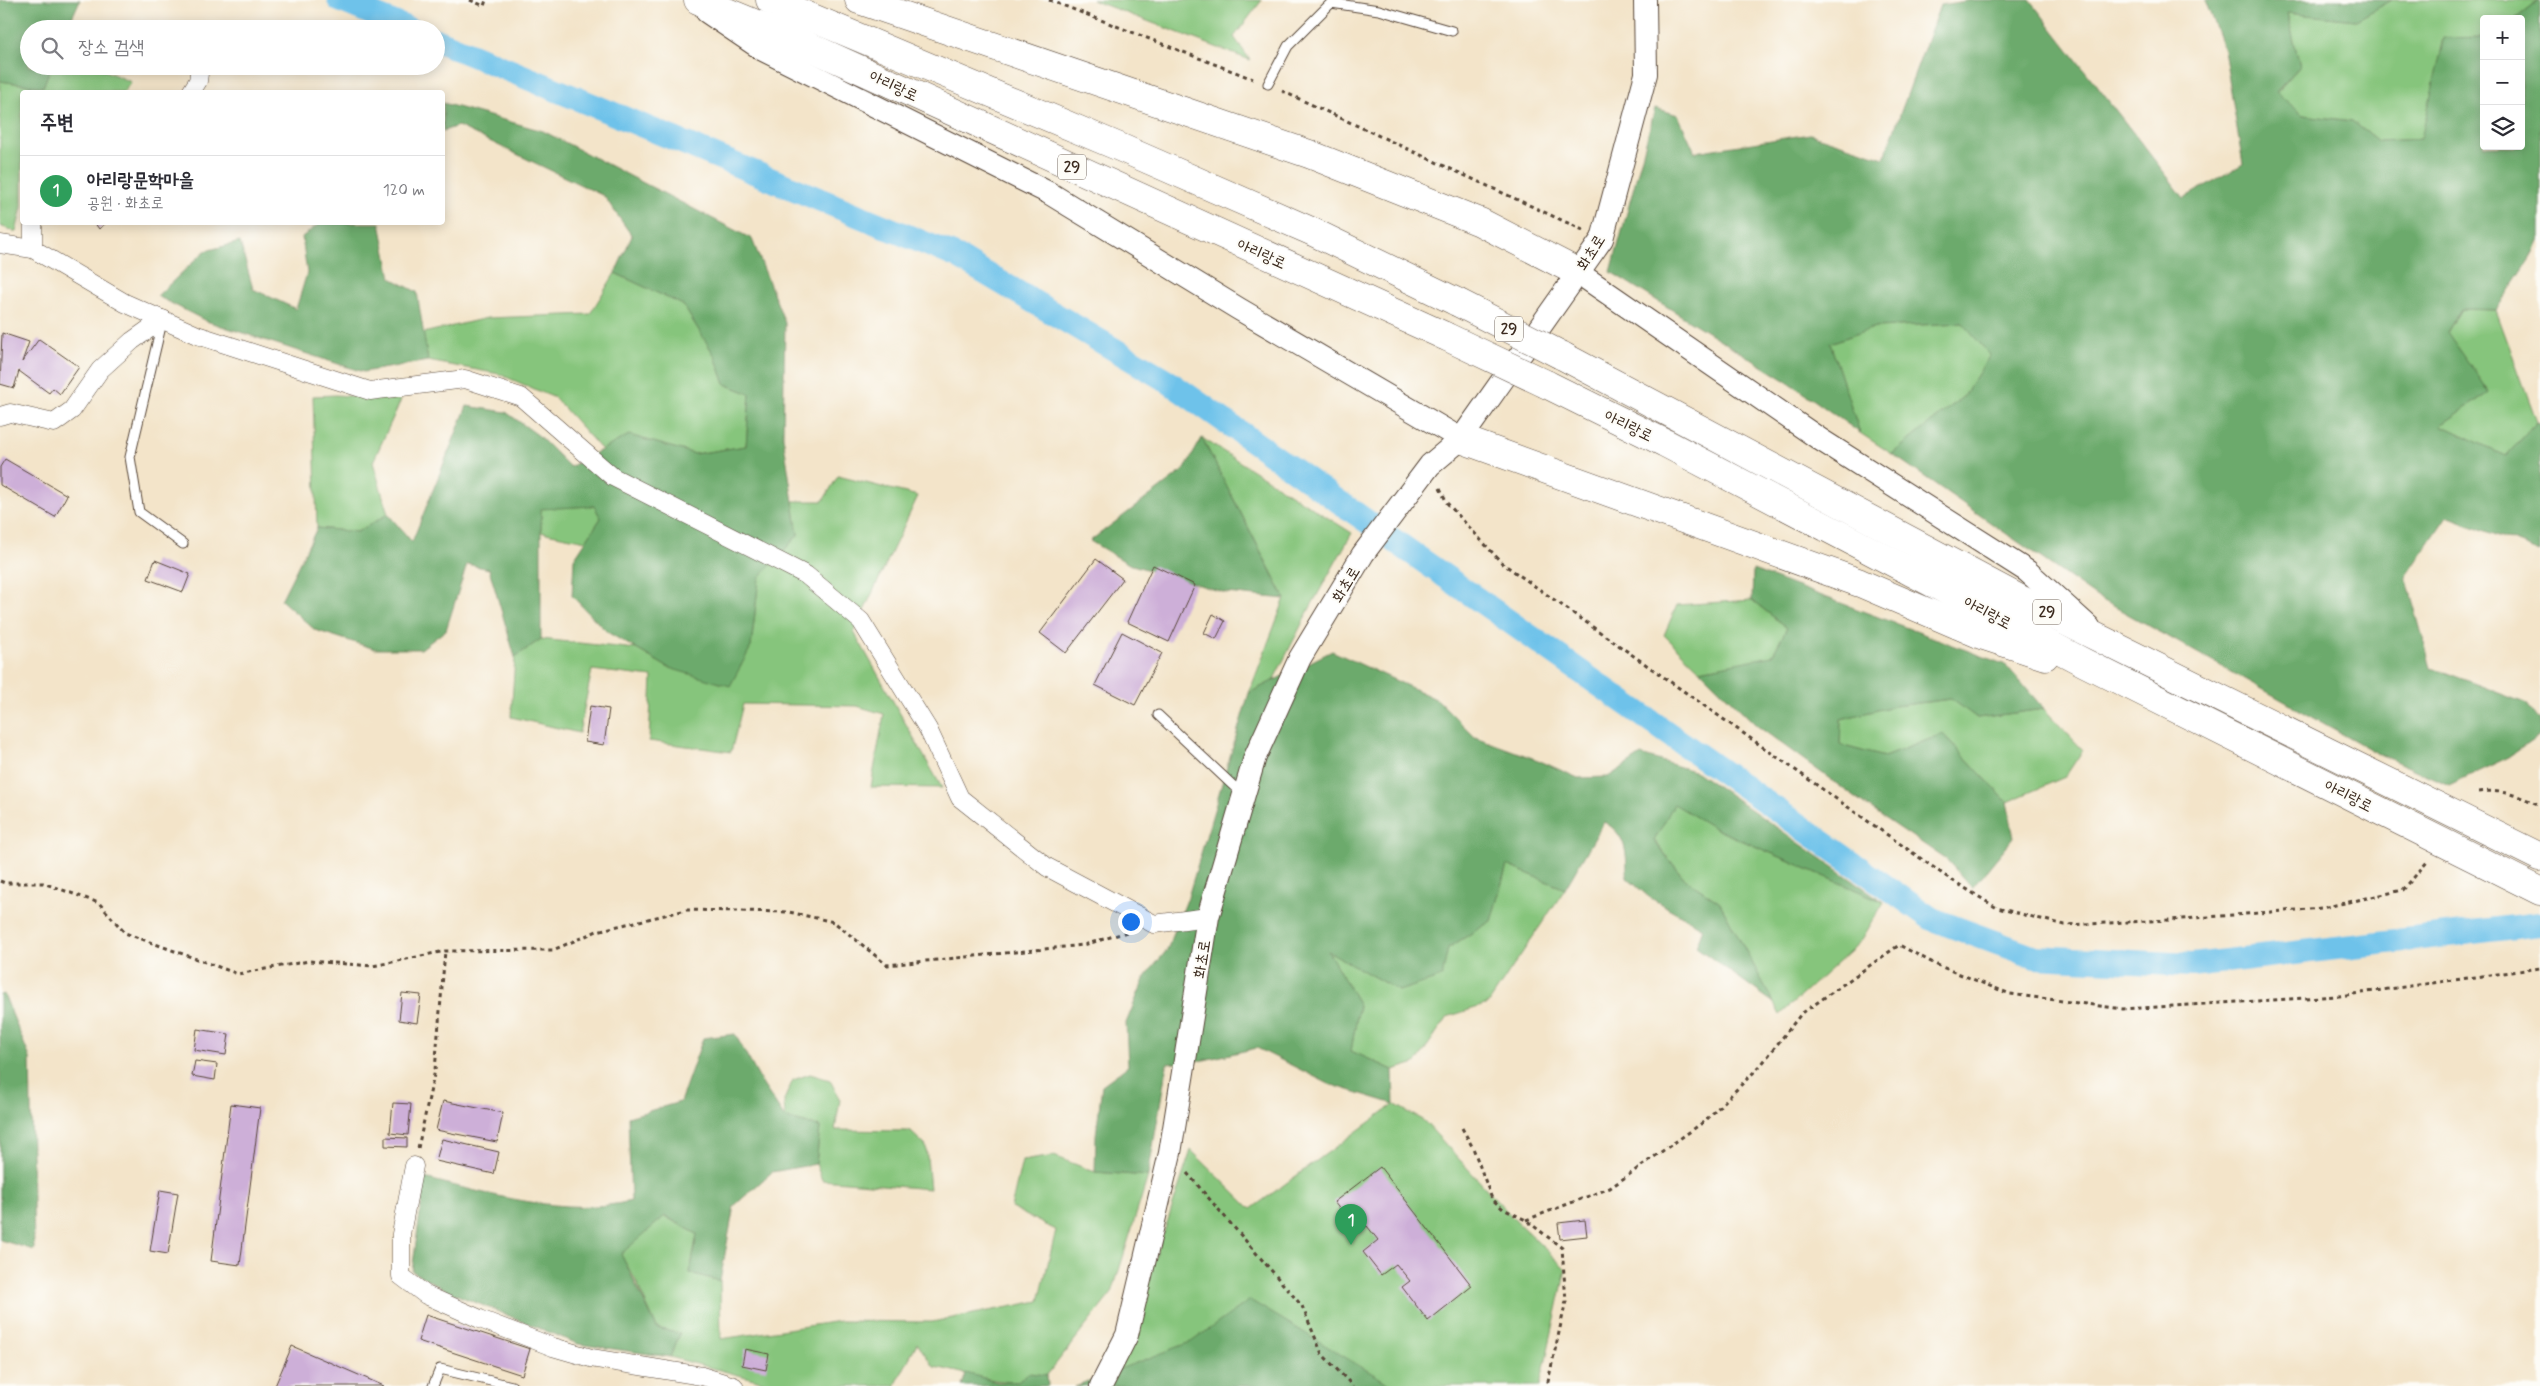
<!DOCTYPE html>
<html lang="ko">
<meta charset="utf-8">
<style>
:root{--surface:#fff;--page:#f7f7f7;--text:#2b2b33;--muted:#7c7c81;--line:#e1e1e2;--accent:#7c3aed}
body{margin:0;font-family:Mynerve,"Poor Story",sans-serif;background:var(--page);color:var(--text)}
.controls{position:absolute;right:15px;top:15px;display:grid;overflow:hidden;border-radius:5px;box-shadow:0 2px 12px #0003}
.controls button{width:45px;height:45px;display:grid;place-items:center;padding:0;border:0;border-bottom:1px solid var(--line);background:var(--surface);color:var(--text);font:25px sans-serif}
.you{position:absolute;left:1130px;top:921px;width:18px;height:18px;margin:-12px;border:4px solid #fff;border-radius:50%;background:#1a73e8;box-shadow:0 0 0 8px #1a73e833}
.badge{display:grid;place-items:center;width:32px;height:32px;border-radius:50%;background:var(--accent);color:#fff;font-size:16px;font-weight:700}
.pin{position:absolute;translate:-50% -41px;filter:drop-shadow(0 1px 2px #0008)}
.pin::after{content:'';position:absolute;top:26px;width:18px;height:15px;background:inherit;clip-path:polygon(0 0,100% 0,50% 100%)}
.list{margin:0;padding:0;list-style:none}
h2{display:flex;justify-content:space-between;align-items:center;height:65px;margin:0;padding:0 20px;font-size:21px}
h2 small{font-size:16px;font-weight:400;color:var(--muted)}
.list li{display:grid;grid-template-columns:32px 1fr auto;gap:15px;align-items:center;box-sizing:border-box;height:70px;padding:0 20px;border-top:1px solid var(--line)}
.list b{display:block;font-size:19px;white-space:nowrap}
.list p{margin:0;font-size:16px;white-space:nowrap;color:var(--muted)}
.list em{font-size:16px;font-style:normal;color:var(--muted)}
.icon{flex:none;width:28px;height:28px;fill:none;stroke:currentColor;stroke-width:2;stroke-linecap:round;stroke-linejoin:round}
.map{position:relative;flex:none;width:2540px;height:1386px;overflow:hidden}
.search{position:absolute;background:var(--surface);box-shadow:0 2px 12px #0003;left:20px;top:20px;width:425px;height:55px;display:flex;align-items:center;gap:12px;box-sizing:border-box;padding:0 18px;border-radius:28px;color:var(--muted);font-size:19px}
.panel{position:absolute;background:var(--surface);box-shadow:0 2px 12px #0003;left:20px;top:90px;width:425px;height:135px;border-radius:5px}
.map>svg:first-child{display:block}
.green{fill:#86c57c;stroke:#60784d}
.forest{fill:#6caa6c;stroke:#546a45}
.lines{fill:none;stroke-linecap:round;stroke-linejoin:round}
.canal{stroke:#6ec2ea;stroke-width:24}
.building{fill:#cdafd8}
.service-casing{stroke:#574638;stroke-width:11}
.minor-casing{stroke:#574638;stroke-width:19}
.tertiary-casing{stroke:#574638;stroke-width:24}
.primary-casing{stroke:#574638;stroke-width:29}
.path{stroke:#574638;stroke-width:3;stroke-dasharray:4 4;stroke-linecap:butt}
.service{stroke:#fff;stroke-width:9}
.minor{stroke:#fff;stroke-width:18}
.tertiary{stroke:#fff;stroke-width:22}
.primary{stroke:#fff;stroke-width:28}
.primary-bridge-casing{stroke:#574638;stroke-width:29;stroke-linecap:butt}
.primary-bridge{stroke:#fff;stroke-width:28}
.labels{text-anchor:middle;stroke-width:4;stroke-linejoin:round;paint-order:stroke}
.shield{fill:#fdfcf7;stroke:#75695f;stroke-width:1}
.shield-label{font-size:15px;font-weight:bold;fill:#3b2a1e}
.street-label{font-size:16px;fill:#3b2a1e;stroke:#fdfcf7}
</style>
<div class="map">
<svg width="2540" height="1386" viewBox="0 0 2540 1386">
<rect width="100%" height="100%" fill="#fdfcf7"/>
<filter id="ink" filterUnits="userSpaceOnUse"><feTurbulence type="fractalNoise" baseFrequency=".02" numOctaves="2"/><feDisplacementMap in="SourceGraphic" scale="10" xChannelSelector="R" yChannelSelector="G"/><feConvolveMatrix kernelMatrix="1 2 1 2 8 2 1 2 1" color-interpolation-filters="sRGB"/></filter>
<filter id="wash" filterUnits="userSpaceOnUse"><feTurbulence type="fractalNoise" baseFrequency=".0096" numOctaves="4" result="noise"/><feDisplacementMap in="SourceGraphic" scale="20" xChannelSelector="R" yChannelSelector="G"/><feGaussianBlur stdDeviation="1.12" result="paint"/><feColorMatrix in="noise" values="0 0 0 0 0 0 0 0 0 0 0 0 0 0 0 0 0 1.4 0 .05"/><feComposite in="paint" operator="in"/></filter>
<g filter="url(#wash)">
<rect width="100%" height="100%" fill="#f3e4c9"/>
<g class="green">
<path d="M1092 0H1262L1234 37 1250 60Z"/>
<path d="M2392 0H2537V2L2515 19H2484V37L2444 39 2422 139 2378 141 2352 121 2303 115 2276 93 2300 66 2287 13 2356 20Z"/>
<path d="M51 66H94L131 82 124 92H22V207L16 232 0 226V81L43 87Z"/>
<path d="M615 273 683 305 715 356 725 384 750 394 746 446 695 454 629 435 602 450 555 398 499 374 428 361 423 333 487 318 590 314Z"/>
<path d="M2461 309 2496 310 2537 422 2506 456 2441 425 2489 392 2447 333Z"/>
<path d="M1962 323 1991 354 1964 396 1892 454 1860 433 1830 343 1876 327Z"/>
<path d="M336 395 401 400 373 462 388 514 357 532 317 528 313 396Z"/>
<path d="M1202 438 1352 533 1311 606 1273 681 1249 693 1285 598Z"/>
<path d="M838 476 918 496 854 632 942 788 871 787 884 714 857 706 743 704 731 752 649 741 652 677 592 670 579 733 511 717 515 657 541 639 636 649 669 668 751 647 759 578 798 535 793 501H823Z"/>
<path d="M594 506 601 518 586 541 541 532V508Z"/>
<path d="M1752 600 1787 628 1772 657 1700 670 1664 635 1677 605Z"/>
<path d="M1952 699 1977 718 2044 709 2083 750 2065 777 2007 802 1943 734 1884 757 1840 745 1841 719 1894 706Z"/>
<path d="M1674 803 1718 830 1884 902 1861 941 1780 1015 1720 903 1685 879 1654 840Z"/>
<path d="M1507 865 1565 889 1488 1004 1447 1017 1416 1063 1393 1070 1351 1051 1359 1005 1327 950 1399 991 1448 948 1491 921Z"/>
<path d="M810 1074 830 1080 840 1100 835 1130 910 1131 926 1146 930 1189 822 1180 816 1164 820 1127 785 1118 784 1100 793 1080Z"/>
<path d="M1394 1104 1424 1121 1516 1221 1566 1269 1540 1386H1108L1124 1353 1191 1150 1251 1209Z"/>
<path d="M1054 1156 1095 1172 1148 1176 1112 1293 1047 1375 1028 1373 1018 1382C990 1382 963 1372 934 1367L917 1343 895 1386H780L670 1357 680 1334 657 1328 635 1279 620 1254 664 1216 697 1234 690 1273 720 1281 721 1339 840 1321 932 1322 1039 1301 1056 1230 1011 1208 1022 1161Z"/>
</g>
<g class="forest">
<path d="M0 0H80L67 29H29V66H51L43 87 0 81Z"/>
<path d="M1973 0H2030L2184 198 2243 164 2224 50 2205 0H2392L2356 20 2287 13 2300 66 2276 92 2303 115 2352 121 2378 141 2421 139 2444 38 2484 37V146H2521V19H2515L2537 2V0H2540V236L2531 257 2496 310 2461 309 2447 332 2489 392 2441 425 2506 456 2537 422 2540 423V552L2447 516 2406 577 2431 667 2526 703 2540 721V735L2509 757 2449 785 2377 753 2097 597 1892 454 1964 396 1990 355 1962 323 1876 327 1830 343 1860 433 1793 385 1611 272 1655 108 1678 115 1695 152 1810 134 1884 158 1940 5Z"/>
<path d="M443 103 543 131 752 239 785 323 783 436 798 535 759 578 751 647 730 686 669 668 607 632 572 596 574 559 601 518 594 506 541 509V639L515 657 489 569 467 564 446 630 421 649H375L315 630 281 600 317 528 357 532 388 514 412 542 467 406 506 412 539 436 570 467 629 435 695 454 746 446 750 394 725 384 715 356 683 305 615 273 632 236 604 196 458 126 443 131Z"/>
<path d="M320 223H380L391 278 417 292 428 361 363 372 206 321 157 296 205 251 240 242 253 289 296 309 307 273 302 237Z"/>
<path d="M1202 438 1285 599 1226 593 1129 564 1090 541 1184 470Z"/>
<path d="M1753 570 2006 665 2044 709 1977 718 1951 699 1894 706 1841 719 1840 745 1884 757 1943 734 2007 802 2014 837 1972 888 1947 860 1867 806 1756 725 1700 670 1772 656 1787 628 1752 600Z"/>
<path d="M1332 651 1438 700 1475 737 1538 760 1578 778 1608 777 1641 755 1697 772 1884 902 1718 830 1674 804 1654 841 1685 879 1720 903 1774 1003 1696 947 1703 928 1649 897 1627 878C1627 854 1627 835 1604 822L1565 889 1507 865 1491 921 1448 948 1442 977 1399 991 1328 951 1359 1005 1351 1051 1393 1070 1394 1104 1329 1084 1257 1048 1204 1060 1167 1064 1148 1176 1095 1172 1096 1135 1102 1085 1128 1066 1126 1023 1145 977 1167 950 1188 897 1249 693Z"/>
<path d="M4 994 30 1058 34 1250 0 1240V995Z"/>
<path d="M735 1034 763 1085 785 1118 820 1127 816 1164 772 1172 734 1206 720 1281 690 1273 697 1234 665 1216 621 1254 657 1328 680 1334 670 1357 578 1344 450 1292 412 1271 425 1178C487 1194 567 1217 631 1201L628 1117 680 1102 703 1038Z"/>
<path d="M1250 1300 1393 1386H1075L1191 1342Z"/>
<path d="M966 1373 997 1382H1018L1028 1373 1047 1375 1048 1386H962Z"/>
</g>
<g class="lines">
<g class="canal">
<path d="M339 0 409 29"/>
<path d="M436 40 958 257 1166 380 1932 919 2035 957 2192 965 2540 924"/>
</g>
</g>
<g id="blocks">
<g class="building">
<path d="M94 222H107L99 229Z"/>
<path d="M2 333 29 342 22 362 39 339 79 367 60 394 53 388 49 393 19 371 14 388 0 384Z"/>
<path d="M5 459 67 495 55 517 0 485V467Z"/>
<path d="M1096 559 1123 579 1066 653 1040 633Z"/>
<path d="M155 560 190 574 183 592 148 579Z"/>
<path d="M1153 565 1195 585 1169 642 1127 622Z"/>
<path d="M1213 614 1225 621 1216 639 1204 633Z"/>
<path d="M1122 632 1162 653 1135 705 1095 685Z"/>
<path d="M590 706 609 709 604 745 585 742Z"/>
<path d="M402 993 421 995 417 1023 399 1020Z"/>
<path d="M197 1029 229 1034 226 1055 194 1050Z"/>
<path d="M195 1061 217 1064 215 1080 192 1076Z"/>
<path d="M443 1101 503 1113 497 1142 436 1130Z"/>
<path d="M393 1103 411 1104 408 1135 390 1133Z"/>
<path d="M231 1104 260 1108 240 1265 211 1261Z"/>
<path d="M385 1137 407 1138V1147L385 1146Z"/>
<path d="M442 1139 499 1152 494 1174 436 1161Z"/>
<path d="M1380 1167 1472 1286 1428 1321 1402 1287 1410 1281 1396 1264 1381 1275 1363 1252 1378 1240 1367 1226 1358 1233 1334 1202Z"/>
<path d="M160 1190 178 1193 168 1254 150 1251Z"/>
<path d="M1585 1220 1587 1236 1560 1239 1558 1223Z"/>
<path d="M426 1315 530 1349 522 1375 418 1341Z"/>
<path d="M292 1346 384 1386H275Z"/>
<path d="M745 1349 769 1354 766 1370 742 1365Z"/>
</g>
</g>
</g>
<g filter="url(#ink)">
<use href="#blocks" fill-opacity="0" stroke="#574638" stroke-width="1"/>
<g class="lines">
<defs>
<g id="service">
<path d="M1268 84 1288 46 1331 3 1379 10 1452 31"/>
<path d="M162 322 130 457 139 512 183 544"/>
<path d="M1158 715 1243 795"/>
<path d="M433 1386 440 1369 512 1386"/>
</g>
<g id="minor">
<path d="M191 92 198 81 200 66"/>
<path d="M33 222V249"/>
<path d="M0 244 33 249 125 303 197 335 370 391 465 379 521 397 613 477 806 575 861 621 928 729 960 798 1047 867 1154 924 1208 917"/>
<path d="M0 416 10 413 54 423 72 410 100 370 132 341 163 319"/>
<path d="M414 1166 401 1234V1276L426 1295 480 1319 553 1347 591 1358 702 1376 734 1386"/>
</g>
<g id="tertiary">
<path d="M707 12 763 50 1049 193 1239 309 1461 439"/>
<path d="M1577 272 1821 440 2027 571 2089 627"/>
<path d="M1101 1386 1127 1335 1170 1153 1208 917 1255 757 1300 658 1363 554 1430 465 1461 439 1602 239 1646 74 1645 0"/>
</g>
<g id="primary">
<path d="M698 0 793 39 1445 336"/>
<path d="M770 0 1117 146 1311 231 1457 302"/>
<path d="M859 0 1309 154 1480 222 1577 272"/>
<path d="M1561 355 2022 600 2540 857"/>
<path d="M1546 384 1665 443 2085 663 2540 891"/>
<path d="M1461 439 1860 583 1981 635 2045 656"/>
</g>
</defs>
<use href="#service" class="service-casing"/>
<use href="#minor" class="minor-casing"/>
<use href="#tertiary" class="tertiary-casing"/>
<use href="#primary" class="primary-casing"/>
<g class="path">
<path d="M470 0 484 6 486 0"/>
<path d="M1049 0 1253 79"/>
<path d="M1282 91 1583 230"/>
<path d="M1440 488 1447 503 1502 563 1947 877 1997 908 2065 925 2170 920 2322 908 2403 890 2427 862"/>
<path d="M2479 792C2502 789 2518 796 2540 805"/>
<path d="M0 881 5 883H43L99 903 125 933 238 974 309 961 373 966 445 951 553 950 597 931 686 910 789 912 834 922 887 965 1084 945 1127 932"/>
<path d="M1462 1128 1473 1148 1492 1199 1503 1209 1526 1220 1562 1248 1566 1301 1547 1386"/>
<path d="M418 1148 435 1070 445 951"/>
<path d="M1187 1173 1302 1306 1322 1354 1353 1386"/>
<path d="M1526 1220 1610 1188 1705 1121 1761 1065 1801 1014 1899 945 1937 965 2010 994 2123 1009 2339 996 2540 968"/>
</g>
<use href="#service" class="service"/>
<use href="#minor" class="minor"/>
<use href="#tertiary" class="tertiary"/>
<use href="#primary" class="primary"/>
<defs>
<g id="primary-bridge">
<path d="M1457 302 1561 355"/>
<path d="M1445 336 1546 384"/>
</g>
</defs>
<use href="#primary-bridge" class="primary-bridge-casing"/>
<use href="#primary-bridge" class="primary-bridge"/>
</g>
</g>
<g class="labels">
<g class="shield">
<rect x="1058" y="154.5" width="28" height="25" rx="4"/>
<rect x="1495" y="316.5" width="28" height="25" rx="4"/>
<rect x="2033" y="599.5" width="28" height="25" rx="4"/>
</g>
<g class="shield-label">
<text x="1072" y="172">29</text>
<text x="1509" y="334">29</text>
<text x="2047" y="617">29</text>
</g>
<g class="street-label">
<text transform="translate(894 85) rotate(25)" y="6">아리랑로</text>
<text transform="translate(1590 252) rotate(-58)" y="6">화초로</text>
<text transform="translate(1262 253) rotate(24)" y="6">아리랑로</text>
<text transform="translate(1629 425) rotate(26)" y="6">아리랑로</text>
<text transform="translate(1345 584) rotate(-59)" y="6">화초로</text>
<text transform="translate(1988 612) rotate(28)" y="6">아리랑로</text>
<text transform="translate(2349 795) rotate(27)" y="6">아리랑로</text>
<text transform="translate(1201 959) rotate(-81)" y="6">화초로</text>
</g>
</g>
</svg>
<div class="controls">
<button>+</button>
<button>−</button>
<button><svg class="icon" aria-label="layers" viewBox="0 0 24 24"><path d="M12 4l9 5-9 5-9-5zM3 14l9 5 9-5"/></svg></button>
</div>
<div class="you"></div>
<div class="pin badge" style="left:1351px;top:1245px;background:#2e9e5b">1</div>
<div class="search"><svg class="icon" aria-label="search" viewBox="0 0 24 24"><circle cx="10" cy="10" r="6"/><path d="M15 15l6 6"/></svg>장소 검색</div>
<section class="panel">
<h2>주변<small></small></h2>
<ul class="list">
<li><span class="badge" style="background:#2e9e5b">1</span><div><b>아리랑문학마을</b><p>공원 · 화초로</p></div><em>120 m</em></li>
</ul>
</section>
</div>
